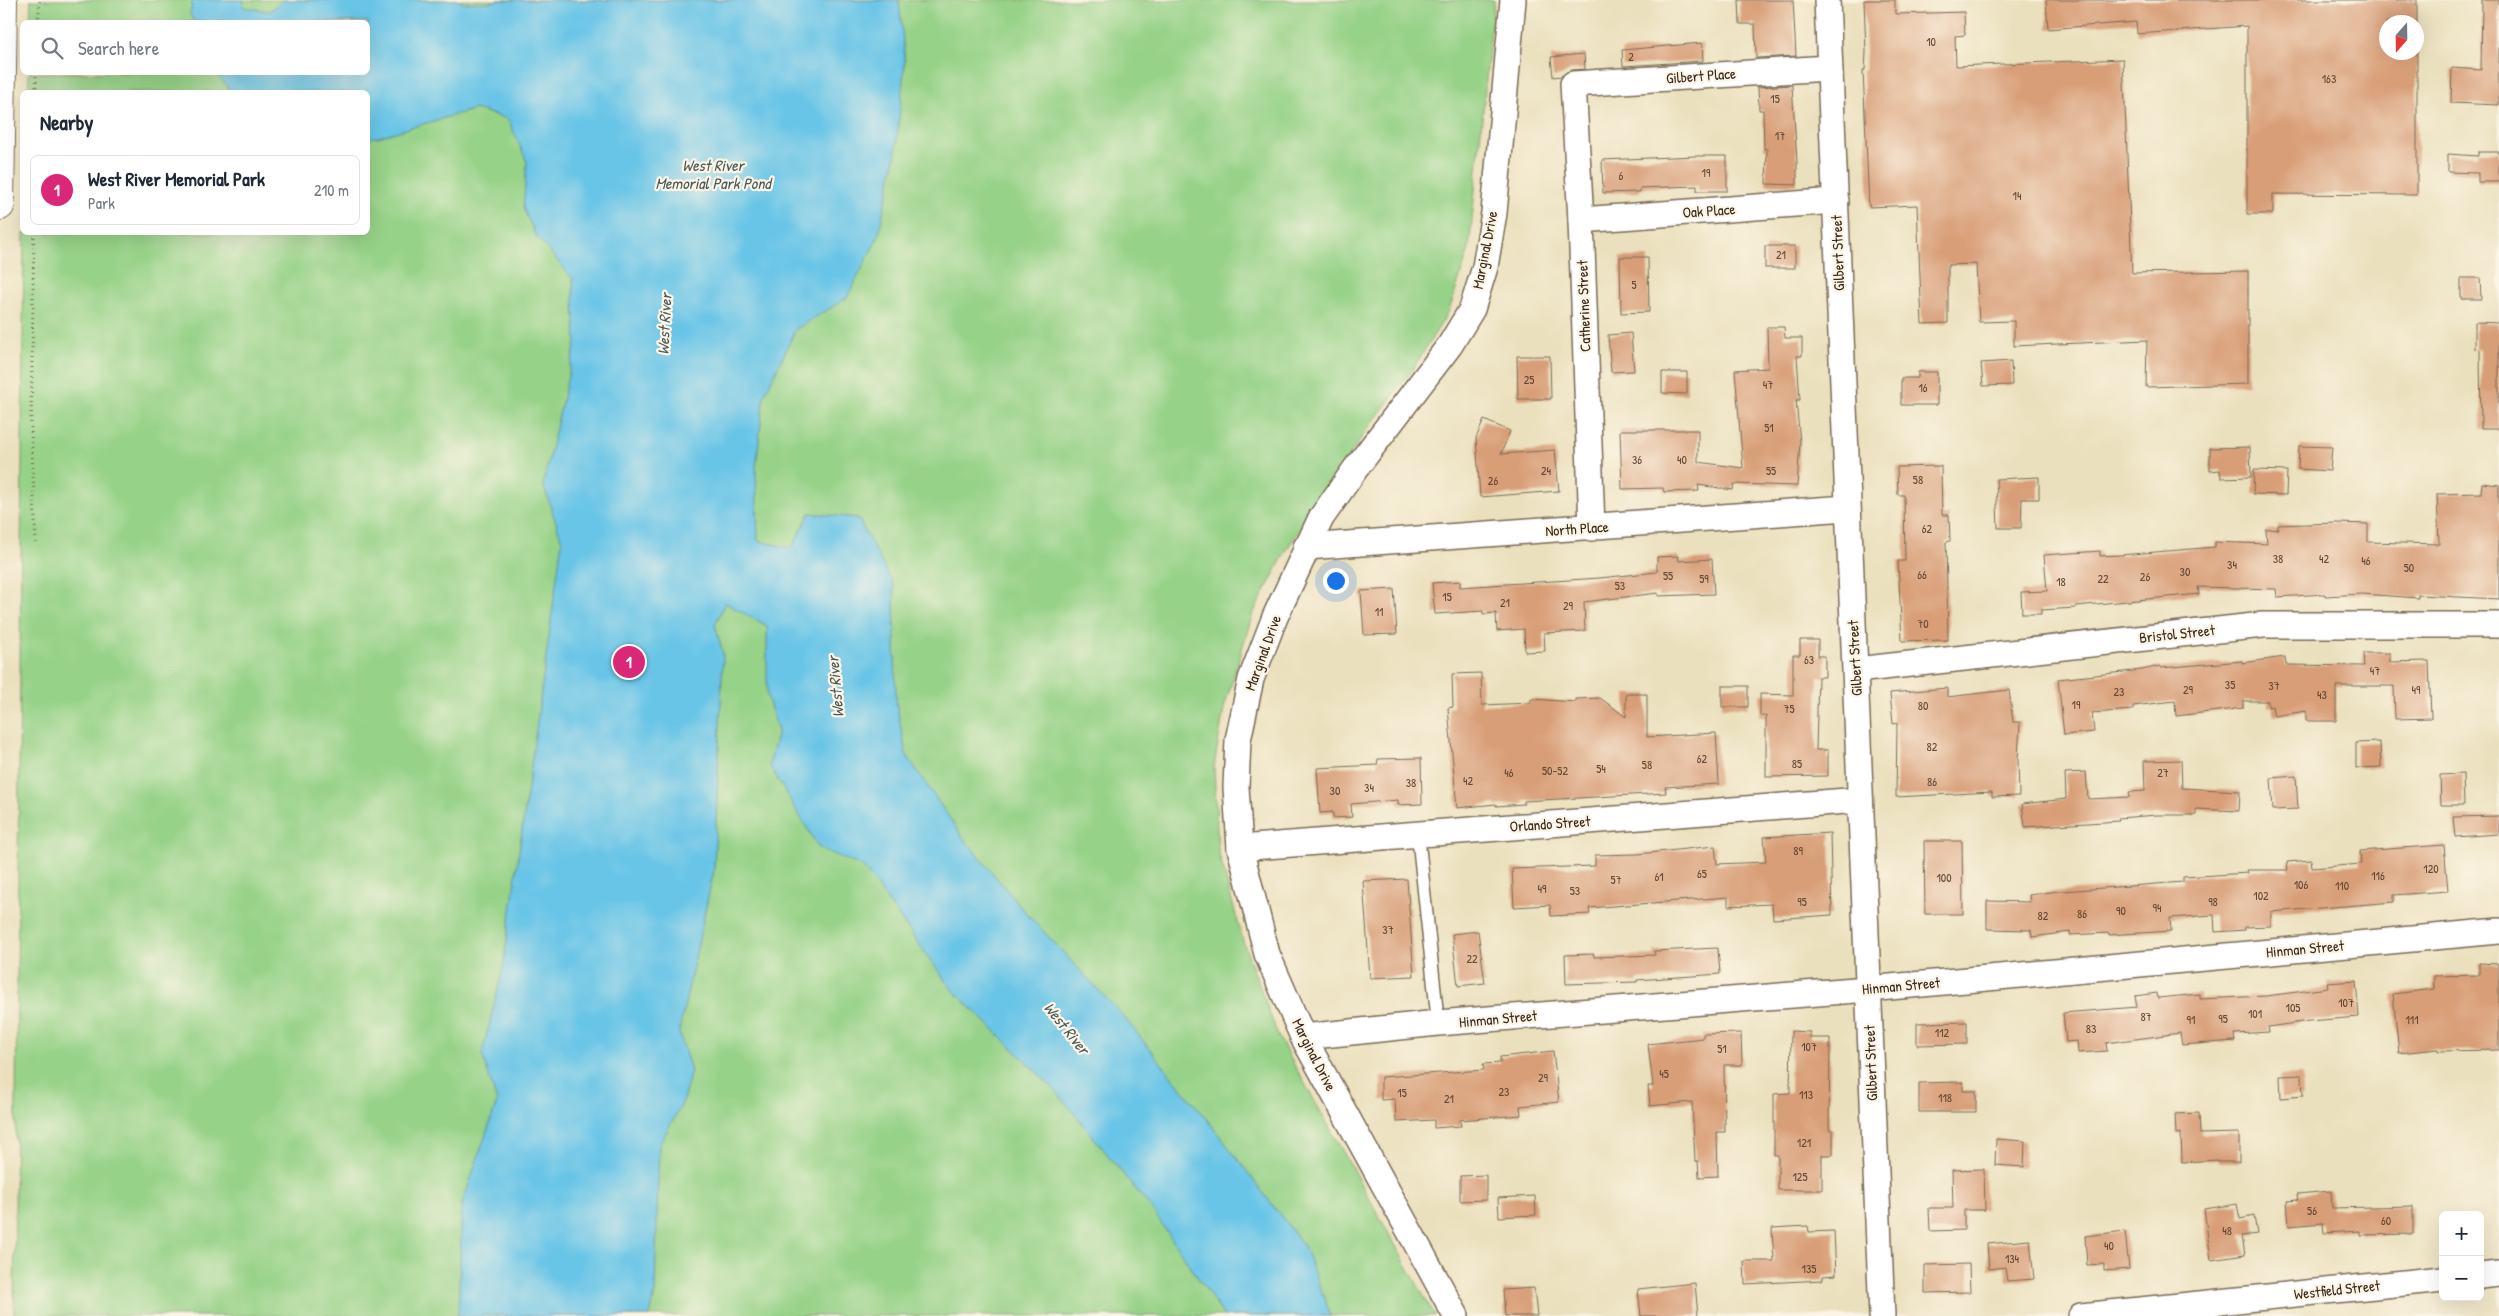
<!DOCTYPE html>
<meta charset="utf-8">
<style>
:root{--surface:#fff;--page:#f2f2f3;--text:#1f2937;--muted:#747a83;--line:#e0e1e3;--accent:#db2777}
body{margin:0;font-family:"Patrick Hand",sans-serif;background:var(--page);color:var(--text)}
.controls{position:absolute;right:15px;bottom:15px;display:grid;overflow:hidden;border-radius:8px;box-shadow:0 5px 20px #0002}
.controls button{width:45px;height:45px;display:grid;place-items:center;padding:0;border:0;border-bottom:1px solid var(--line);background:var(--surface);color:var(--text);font:25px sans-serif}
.compass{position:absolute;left:2379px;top:15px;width:45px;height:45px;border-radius:50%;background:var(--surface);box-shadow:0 5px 20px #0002;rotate:200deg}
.you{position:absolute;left:1335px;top:580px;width:18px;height:18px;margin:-12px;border:4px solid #fff;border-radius:50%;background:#1a73e8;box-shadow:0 0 0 8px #1a73e833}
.badge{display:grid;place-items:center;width:32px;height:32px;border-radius:50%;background:var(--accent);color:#fff;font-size:16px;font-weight:700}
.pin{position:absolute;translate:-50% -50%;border:2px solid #fff;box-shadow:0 1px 5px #0006}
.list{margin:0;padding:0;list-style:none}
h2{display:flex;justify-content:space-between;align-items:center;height:65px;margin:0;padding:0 20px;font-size:21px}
h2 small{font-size:16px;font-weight:400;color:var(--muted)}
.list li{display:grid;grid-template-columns:32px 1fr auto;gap:15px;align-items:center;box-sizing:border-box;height:70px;margin:0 10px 10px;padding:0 10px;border:1px solid var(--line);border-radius:8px}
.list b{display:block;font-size:19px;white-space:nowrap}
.list p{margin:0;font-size:16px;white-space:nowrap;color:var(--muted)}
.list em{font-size:16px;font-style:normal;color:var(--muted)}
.icon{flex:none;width:28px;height:28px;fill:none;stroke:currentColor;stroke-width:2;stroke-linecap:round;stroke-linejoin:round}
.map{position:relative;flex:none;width:2499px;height:1316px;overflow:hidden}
.search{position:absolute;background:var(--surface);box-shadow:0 5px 20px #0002;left:20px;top:20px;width:350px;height:55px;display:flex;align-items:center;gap:12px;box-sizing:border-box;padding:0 18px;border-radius:8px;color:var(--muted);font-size:19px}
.panel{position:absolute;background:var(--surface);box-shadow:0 5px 20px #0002;left:20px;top:90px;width:350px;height:145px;border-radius:8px}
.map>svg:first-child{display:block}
.green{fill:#96d287;stroke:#687e52}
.water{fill:#69c5e7;stroke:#527882}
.building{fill:#d89e77;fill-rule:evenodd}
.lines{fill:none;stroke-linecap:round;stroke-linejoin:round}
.lane-casing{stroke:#796a56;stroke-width:15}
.street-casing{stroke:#796a56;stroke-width:28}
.primary-casing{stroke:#796a56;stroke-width:30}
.path{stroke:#796a56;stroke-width:3;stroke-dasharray:1 4;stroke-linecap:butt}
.lane{stroke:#fff;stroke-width:12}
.street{stroke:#fff;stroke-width:25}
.primary{stroke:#fff;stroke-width:28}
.labels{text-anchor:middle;stroke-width:4.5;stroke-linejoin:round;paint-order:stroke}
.number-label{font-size:12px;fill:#624734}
.street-label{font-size:15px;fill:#3b2a1e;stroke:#fcf5e5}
.water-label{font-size:16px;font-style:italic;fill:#49585a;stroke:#fcf5e5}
</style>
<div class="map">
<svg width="2499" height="1316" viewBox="0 0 2499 1316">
<rect width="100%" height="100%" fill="#fcf5e5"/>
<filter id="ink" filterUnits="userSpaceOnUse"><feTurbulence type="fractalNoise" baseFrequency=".02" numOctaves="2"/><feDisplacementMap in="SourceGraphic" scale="10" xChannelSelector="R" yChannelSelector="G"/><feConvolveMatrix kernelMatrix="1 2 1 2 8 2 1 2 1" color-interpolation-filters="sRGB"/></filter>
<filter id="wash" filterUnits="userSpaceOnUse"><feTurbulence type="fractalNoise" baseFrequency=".0096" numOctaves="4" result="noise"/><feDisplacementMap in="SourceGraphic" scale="20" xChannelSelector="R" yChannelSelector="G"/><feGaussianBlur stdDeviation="1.12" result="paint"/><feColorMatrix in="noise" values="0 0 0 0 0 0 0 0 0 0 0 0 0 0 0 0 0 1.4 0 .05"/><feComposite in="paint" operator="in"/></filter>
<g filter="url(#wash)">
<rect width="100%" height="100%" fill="#ebe0bd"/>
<path class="green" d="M31 0H1494L1469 249 1449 311 1412 370 1363 435 1288 547 1252 616 1224 708 1214 767 1218 851 1244 944 1278 1036 1435 1316H14L24 233 368 232V92H28L29 73 368 72V22H30Z"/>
<path class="water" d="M193 0H244L243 7 270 11 284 0H460L462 3 495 2 497 0H899L905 61 895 159 878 237 847 298 796 329 764 396 756 468 758 541 792 548 810 513 858 518 894 586 896 701 906 754 961 835 1026 913 1123 1016 1213 1127 1304 1246 1331 1316H1224L1150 1207 1056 1091 950 987 863 867 819 848 769 765 778 731 767 696V626L725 603 715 625 723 654 714 870 679 1032 691 1071 682 1104 659 1145 655 1292 650 1316H458L462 1204 497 1102 482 1054 503 968 562 541 543 484 576 342 573 279 536 236 523 208 527 162 508 119 475 109 378 137 368 138V92H232L216 73 368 72V22H194L190 14Z"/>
<g id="blocks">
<g class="building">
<path d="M1739 0H1793L1796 56 1756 58 1755 24H1740Z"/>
<path d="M1864 0H1895V14L1964 12 1965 35 1955 36 1956 66 2123 59 2132 273 2248 271V384L2146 387 2147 340 2014 346V321L1979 322 1976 264 1948 265V323L1922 324 1917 205 1869 207 1863 70H1865L1866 52Z"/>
<path d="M2046 0H2417V195L2273 194V214H2247V26L2137 34 2136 22 2048 29ZM2386 22H2416V52H2386Z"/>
<path d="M2482 0H2499V105L2451 103 2452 68 2481 70Z"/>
<path d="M1702 43 1703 61 1623 66 1622 50Z"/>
<path d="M1584 54 1585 69 1572 70 1561 76 1553 77 1551 57Z"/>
<path d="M1792 85 1797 162V185L1766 184 1767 149H1764L1763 110H1759L1758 87Z"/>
<path d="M2478 152H2499V182H2478V173L2448 172V154L2478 156Z"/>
<path d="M1696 156H1727V191H1697V186L1640 188V192L1603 193 1602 160Z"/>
<rect x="1765" y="246" width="30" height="22"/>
<path d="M1620 257H1648L1649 312 1621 313Z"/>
<path d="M2461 278H2480L2481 299H2461Z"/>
<path d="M2475 322 2499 323V429H2481L2480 350 2475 349Z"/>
<path d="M1767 327H1784L1785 338H1802V356H1797L1800 400H1796L1800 442 1797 486 1734 484 1733 490 1698 485 1699 491 1664 492 1663 488 1622 489 1620 430H1698V462L1743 468 1735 370 1768 368Z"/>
<path d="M1631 333 1634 371 1611 372 1608 335Z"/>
<path d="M1517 356H1550L1551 399H1518Z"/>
<path d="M2011 361 2012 385 1983 386 1981 363Z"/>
<path d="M1662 372H1687V394L1662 393Z"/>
<path d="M1918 372H1937V405H1901V378H1918Z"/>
<path d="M1484 420 1510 431 1501 454 1555 450 1559 491 1480 497 1476 438Z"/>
<path d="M2299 446 2332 447 2330 471 2298 469Z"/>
<path d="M2250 447 2251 477 2221 478 2220 470 2210 471V448Z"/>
<path d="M1941 466 1942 515H1949L1950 541 1946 542 1948 640 1902 641 1898 561H1905L1904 495H1898L1897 467Z"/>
<path d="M2254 470 2287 471 2286 495 2253 494Z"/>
<path d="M2039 477V499H2022L2021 528H1998L1996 479Z"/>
<path d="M2482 483 2499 485V599L2418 595V598L2362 594 2325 596V594L2277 597 2276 589 2198 587 2199 594 2076 606V608L2041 610V614H2022L2021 592 2047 591 2044 555 2100 551V556L2120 555 2215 547V542L2267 544 2266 530 2278 529V525L2337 523 2368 524V542L2439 544 2437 494 2481 493Z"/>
<path d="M1678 556 1679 561 1712 559 1714 594 1658 596V593L1584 602 1585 631 1544 633 1545 651 1525 652 1524 629 1497 631 1496 613 1483 614V611L1435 614 1432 583 1460 581V587L1600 578 1657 572V557Z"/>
<path d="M1394 589 1397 634 1364 635 1361 591Z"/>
<path d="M1800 640H1818V656H1825V677H1818L1816 750H1828V776L1766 777V716H1760V694L1793 695V655H1800Z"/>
<path d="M2363 653H2390V662L2429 661 2431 718 2395 719 2394 686H2336V721H2306V711L2274 716 2272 706 2268 707V701H2243V708L2176 716 2175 701 2133 706V710L2092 713 2094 732 2064 735 2058 679 2142 670 2160 666 2161 668 2242 661V663L2285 657 2286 665 2364 666Z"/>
<path d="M1481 673 1482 705 1531 703V699L1576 702V699L1600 698 1626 717V694H1647V737L1716 733 1719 784 1665 787 1666 793 1524 801V804L1496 806V804L1457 808 1448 708 1453 707 1452 674Z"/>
<rect x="1722" y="686" width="26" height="21"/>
<path d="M1947 688V697L2009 690 2013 722H2020L2018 759 2019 796 1992 797V792L1896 797 1897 723 1893 724 1890 693Z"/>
<path d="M2380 742 2381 767 2356 768V743Z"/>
<path d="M1421 758 1422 804 1398 805V800L1351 804 1352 817 1333 818V812L1320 813 1317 768 1377 765 1378 759Z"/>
<path d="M2181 760 2182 788 2240 791 2239 811 2196 809V815H2157L2118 818 2119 821 2025 827 2022 804 2066 799 2065 773 2086 772 2088 799 2130 797 2129 792 2145 791 2144 761Z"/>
<path d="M2463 774 2464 805H2441L2440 775Z"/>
<path d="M2296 776 2298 809 2273 810 2271 778Z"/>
<path d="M2499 816V834L2455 837 2453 817Z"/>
<path d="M1830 833 1832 915 1773 919 1772 904 1728 906V897L1589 908 1590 914 1551 916 1550 905 1514 907 1512 869 1595 866V855L1638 854 1715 846 1717 864 1766 862 1764 837Z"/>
<path d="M1924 841H1962L1963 914H1925Z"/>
<path d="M2444 845 2448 891 2394 895V902L2271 912V926L2245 927V930L2215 932 2214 915 2170 918 2171 931 2109 935V933L2070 935V932L2032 937 2031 930 1987 929V901L2030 902 2029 895 2050 892 2183 882V877L2248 873 2247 870H2288L2287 862 2311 860 2312 868 2361 864 2360 851Z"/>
<path d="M1407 879 1414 976 1370 978 1363 881Z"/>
<path d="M1478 931 1485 983 1458 986 1452 934Z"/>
<path d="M1718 948 1720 974 1637 980V982L1566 984 1565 955 1594 954V957L1655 955 1654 951Z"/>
<path d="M2479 963 2499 964V1050L2438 1051V1049L2399 1053 2393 994 2434 989V976L2479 975Z"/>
<path d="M2356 981 2359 1017 2309 1021 2268 1027 2269 1032 2234 1034 2235 1041 2182 1045 2180 1033 2106 1043 2107 1051 2078 1053 2077 1041 2066 1042 2063 1013 2137 1007 2135 996 2157 993 2158 998 2200 994V999L2266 996 2328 988 2327 983Z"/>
<path d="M1967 1022V1044L1917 1045V1023Z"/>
<path d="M1791 1031 1810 1032V1038H1830L1829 1130H1833V1155H1822V1190H1778V1155H1774V1094L1790 1093Z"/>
<path d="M1741 1033 1742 1065H1724L1725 1132H1717L1718 1176 1699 1177 1698 1161H1695L1692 1102 1650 1106 1648 1086H1653L1648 1044 1703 1038V1034Z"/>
<path d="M1553 1051 1559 1102 1520 1106 1521 1115 1460 1120 1461 1126 1434 1128V1120L1396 1122 1395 1099 1381 1100V1077L1484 1070 1483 1064 1500 1063V1057Z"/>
<path d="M2302 1075 2303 1096 2281 1098 2280 1076Z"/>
<path d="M1963 1082V1091H1976V1112H1919V1083Z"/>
<path d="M2199 1113 2200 1134 2239 1133V1162H2218V1160L2182 1162 2181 1133 2176 1134 2175 1114Z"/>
<path d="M1996 1139 2025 1141 2024 1167 1995 1165Z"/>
<path d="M1984 1169 1985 1210H1964V1230L1930 1231 1929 1208H1953L1952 1170Z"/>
<path d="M1486 1175V1200L1460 1201V1176Z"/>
<path d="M2331 1191 2332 1208 2413 1206V1234L2360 1235V1231L2324 1233 2323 1223 2289 1226 2287 1201 2298 1200 2297 1194Z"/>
<path d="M1535 1196 1536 1215 1499 1217 1498 1198Z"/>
<path d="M2237 1204 2240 1219 2254 1216 2257 1234 2242 1236 2245 1255 2211 1260 2204 1209Z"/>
<path d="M1808 1226 1809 1232 1834 1231 1836 1275 1823 1276V1280L1745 1284 1744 1261H1774L1772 1228Z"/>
<path d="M2125 1231 2129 1269 2104 1271V1264L2087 1265 2085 1236Z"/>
<path d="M2030 1240 2034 1279 2007 1281 2005 1267 1989 1269 1987 1244Z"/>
<path d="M1969 1264 1970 1292 1925 1293V1265Z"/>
<path d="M1695 1283 1698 1316H1641L1638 1289Z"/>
<path d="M1534 1288 1537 1316H1505L1503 1290Z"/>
</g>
</g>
</g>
<g filter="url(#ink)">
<use href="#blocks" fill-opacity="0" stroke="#796a56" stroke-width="1"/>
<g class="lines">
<defs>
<path id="lane" d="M1418 834 1438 1023"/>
<g id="street">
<path d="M1827 0 1882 1316"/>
<path d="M1581 220 1836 201"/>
<path d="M1592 528 1581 220 1573 84 1829 68"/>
<path d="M1306 547 1847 508"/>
<path d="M1856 670 2263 625H2499"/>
<path d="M1240 848 1860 800"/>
<path d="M1303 1037 1438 1023 1868 989 2499 931"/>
<path d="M2480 1276 2499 1274"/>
<path d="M1456 1316 1303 1037 1267 954 1240 848 1236 787 1238 740 1251 679 1275 617 1321 518 1356 468 1450 345 1472 309 1485 267 1494 213 1513 0"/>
<path d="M2081 1316 2443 1279"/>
</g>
<path id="primary" d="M0 206 3 0"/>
</defs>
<use href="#lane" class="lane-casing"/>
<use href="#street" class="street-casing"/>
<use href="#primary" class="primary-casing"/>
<g class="path">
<path d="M38 22 40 0"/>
<path d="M36 92V72"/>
<path d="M34 232 31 426 36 544"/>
</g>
<use href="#lane" class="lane"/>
<use href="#street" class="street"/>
<use href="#primary" class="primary"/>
</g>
</g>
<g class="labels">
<g class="number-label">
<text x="1931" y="46">10</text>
<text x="1631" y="61">2</text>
<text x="2329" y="83">163</text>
<text x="1775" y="103">15</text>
<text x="1780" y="140">17</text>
<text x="1706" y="177">19</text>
<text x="1621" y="180">6</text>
<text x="2017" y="200">14</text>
<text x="1781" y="259">21</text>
<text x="1634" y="289">5</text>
<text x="1529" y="384">25</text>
<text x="1768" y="389">47</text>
<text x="1923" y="392">16</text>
<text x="1769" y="432">51</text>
<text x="1637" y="464">36</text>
<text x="1682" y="464">40</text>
<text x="1546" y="475">24</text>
<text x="1771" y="475">55</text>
<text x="1918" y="484">58</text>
<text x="1493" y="485">26</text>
<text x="1927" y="533">62</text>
<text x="2278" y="563">38</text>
<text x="2324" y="563">42</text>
<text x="2366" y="565">46</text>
<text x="2232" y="569">34</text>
<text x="2409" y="572">50</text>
<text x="2185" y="576">30</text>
<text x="1922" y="579">66</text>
<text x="1668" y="580">55</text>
<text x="2145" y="581">26</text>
<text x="1704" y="583">59</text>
<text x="2103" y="583">22</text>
<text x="2061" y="586">18</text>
<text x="1620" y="590">53</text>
<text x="1447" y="601">15</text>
<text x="1505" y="607">21</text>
<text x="1568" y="610">29</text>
<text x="1379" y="616">11</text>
<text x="1923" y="628">70</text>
<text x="1809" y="664">63</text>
<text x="2375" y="675">47</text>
<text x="2230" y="689">35</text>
<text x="2274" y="690">37</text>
<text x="2188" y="694">29</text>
<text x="2416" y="694">49</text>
<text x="2119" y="696">23</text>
<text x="2322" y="699">43</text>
<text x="2076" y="709">19</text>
<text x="1923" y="710">80</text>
<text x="1789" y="713">75</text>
<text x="1932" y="751">82</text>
<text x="1702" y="763">62</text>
<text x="1797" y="768">85</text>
<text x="1647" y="769">58</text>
<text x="1601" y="773">54</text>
<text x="1555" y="775">50-52</text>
<text x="1509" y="777">46</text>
<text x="2163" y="777">27</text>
<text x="1468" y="785">42</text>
<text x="1932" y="786">86</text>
<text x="1411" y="787">38</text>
<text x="1369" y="792">34</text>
<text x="1335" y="795">30</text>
<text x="1798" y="855">89</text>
<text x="2431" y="873">120</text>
<text x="1702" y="878">65</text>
<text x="2378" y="880">116</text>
<text x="1659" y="881">61</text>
<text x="1944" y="882">100</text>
<text x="1616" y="884">57</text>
<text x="2301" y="889">106</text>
<text x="2342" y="890">110</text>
<text x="1542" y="893">49</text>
<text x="1575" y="895">53</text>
<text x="2261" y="900">102</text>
<text x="1802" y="906">95</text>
<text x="2213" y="906">98</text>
<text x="2157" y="912">94</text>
<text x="2121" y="915">90</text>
<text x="2082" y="918">86</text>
<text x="2043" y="920">82</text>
<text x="1388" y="934">37</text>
<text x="1472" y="963">22</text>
<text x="2346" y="1007">107</text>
<text x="2293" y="1012">105</text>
<text x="2255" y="1018">101</text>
<text x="2146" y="1021">87</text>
<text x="2223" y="1023">95</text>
<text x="2191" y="1024">91</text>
<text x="2412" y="1024">111</text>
<text x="2091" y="1033">83</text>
<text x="1942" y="1037">112</text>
<text x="1809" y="1051">107</text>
<text x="1722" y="1053">51</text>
<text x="1664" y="1078">45</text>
<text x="1543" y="1082">29</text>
<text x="1504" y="1096">23</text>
<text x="1402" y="1097">15</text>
<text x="1806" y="1099">113</text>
<text x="1945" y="1102">118</text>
<text x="1449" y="1103">21</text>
<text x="1804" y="1147">121</text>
<text x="1800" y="1181">125</text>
<text x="2312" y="1215">56</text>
<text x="2386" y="1225">60</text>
<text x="2227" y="1235">48</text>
<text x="2109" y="1250">40</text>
<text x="2012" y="1263">134</text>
<text x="1809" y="1273">135</text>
</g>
<g class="street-label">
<text transform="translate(1701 76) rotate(-4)" y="5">Gilbert Place</text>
<text transform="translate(1709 211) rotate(-4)" y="5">Oak Place</text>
<text transform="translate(1485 250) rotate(-79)" y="5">Marginal Drive</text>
<text transform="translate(1838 253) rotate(-92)" y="5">Gilbert Street</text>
<text transform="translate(1584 306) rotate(-92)" y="5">Catherine Street</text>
<text transform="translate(1577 529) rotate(-4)" y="5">North Place</text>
<text transform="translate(2177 634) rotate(-6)" y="5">Bristol Street</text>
<text transform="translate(1263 653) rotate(-70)" y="5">Marginal Drive</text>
<text transform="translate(1855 658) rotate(-93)" y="5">Gilbert Street</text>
<text transform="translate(1550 824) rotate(-4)" y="5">Orlando Street</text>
<text transform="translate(2305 949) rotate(-5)" y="5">Hinman Street</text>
<text transform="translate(1901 986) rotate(-5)" y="5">Hinman Street</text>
<text transform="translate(1498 1019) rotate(-5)" y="5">Hinman Street</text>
<text transform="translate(1314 1055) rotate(63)" y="5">Marginal Drive</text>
<text transform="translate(1871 1063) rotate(-92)" y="5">Gilbert Street</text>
<text transform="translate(2337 1290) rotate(-6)" y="5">Westfield Street</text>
</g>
<g class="water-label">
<text x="713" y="171">West River<tspan x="713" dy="18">Memorial Park Pond</tspan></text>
<text transform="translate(664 324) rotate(-87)" y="6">West River</text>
<text transform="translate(835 687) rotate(-95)" y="6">West River</text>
<text transform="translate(1067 1028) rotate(51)" y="6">West River</text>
</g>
</g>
</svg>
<div class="controls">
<button>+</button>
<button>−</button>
</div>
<svg class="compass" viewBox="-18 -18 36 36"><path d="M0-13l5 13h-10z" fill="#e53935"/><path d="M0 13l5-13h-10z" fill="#747a83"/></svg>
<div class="you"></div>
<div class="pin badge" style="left:629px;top:662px">1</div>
<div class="search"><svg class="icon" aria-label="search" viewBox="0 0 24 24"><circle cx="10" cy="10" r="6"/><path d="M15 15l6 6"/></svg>Search here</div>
<section class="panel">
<h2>Nearby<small></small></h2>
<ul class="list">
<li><span class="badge">1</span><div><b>West River Memorial Park</b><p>Park</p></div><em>210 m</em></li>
</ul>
</section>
</div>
